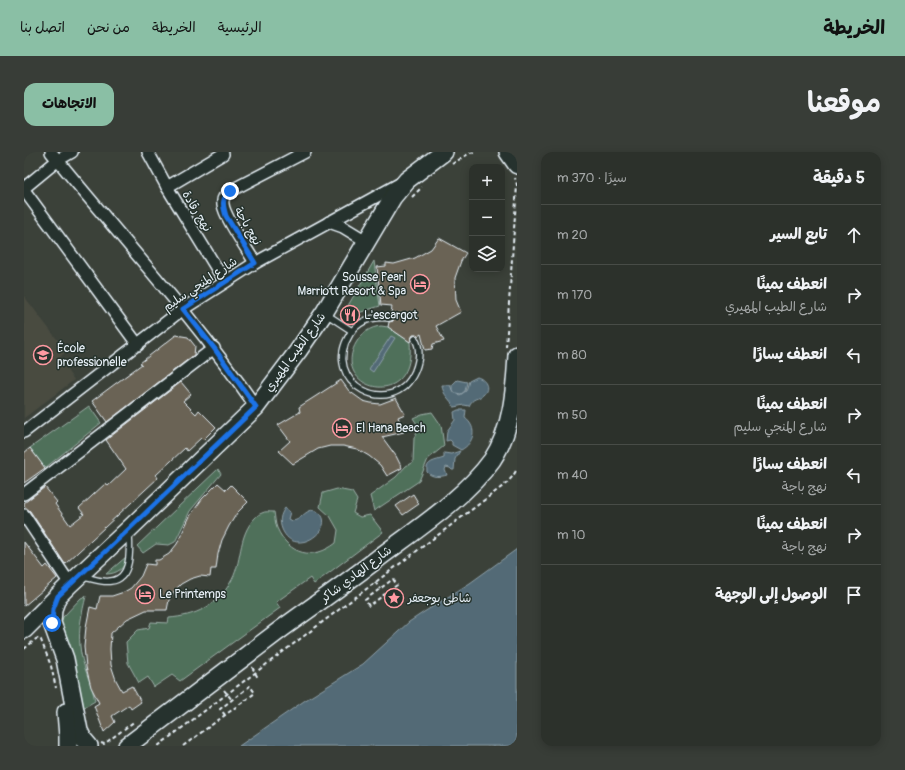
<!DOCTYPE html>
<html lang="ar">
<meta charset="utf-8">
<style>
:root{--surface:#2c312b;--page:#383d37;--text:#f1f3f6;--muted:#a6a9a9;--line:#484c47;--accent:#8abfa5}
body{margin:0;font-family:Pangolin,"Playpen Sans Arabic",sans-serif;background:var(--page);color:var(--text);direction:rtl}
.controls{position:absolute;right:12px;top:12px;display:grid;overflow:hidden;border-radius:8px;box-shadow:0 2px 10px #0003}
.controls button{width:36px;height:36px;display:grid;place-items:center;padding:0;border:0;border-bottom:1px solid var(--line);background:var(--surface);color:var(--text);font:20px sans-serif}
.stop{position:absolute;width:12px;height:12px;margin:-9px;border:3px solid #1a73e8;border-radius:50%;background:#fff}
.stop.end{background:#1a73e8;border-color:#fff;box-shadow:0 1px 4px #0008}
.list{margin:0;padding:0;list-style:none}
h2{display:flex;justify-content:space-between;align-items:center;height:52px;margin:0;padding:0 16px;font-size:17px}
h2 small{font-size:13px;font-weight:400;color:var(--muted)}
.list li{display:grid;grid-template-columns:26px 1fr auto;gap:12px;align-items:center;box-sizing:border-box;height:60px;padding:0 16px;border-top:1px solid var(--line)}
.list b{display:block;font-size:15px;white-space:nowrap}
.list p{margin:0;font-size:13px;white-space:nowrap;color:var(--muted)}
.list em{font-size:13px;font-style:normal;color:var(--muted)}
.icon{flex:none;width:22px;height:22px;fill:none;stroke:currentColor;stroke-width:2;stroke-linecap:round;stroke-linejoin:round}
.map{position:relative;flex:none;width:493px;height:594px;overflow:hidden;direction:ltr;border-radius:12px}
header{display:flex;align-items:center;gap:24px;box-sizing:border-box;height:56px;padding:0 20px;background:var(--accent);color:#111}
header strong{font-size:19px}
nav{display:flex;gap:22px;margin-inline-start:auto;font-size:14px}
.intro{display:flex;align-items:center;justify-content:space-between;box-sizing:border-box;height:96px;padding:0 24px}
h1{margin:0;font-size:28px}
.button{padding:10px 18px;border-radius:12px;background:var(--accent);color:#111;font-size:14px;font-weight:700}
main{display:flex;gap:24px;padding:0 24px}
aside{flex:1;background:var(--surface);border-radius:12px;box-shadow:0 2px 10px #0003}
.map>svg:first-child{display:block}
.built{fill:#494b41}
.green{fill:#50705a;stroke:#9cb0a9}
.water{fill:#526a76;stroke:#8ea0aa}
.building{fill:#6b6354;stroke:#e8f1f8}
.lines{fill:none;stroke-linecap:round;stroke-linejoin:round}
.service-casing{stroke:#e8f1f8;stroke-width:8}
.minor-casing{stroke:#e8f1f8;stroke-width:14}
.primary-casing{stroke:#e8f1f8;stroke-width:20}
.path{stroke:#e8f1f8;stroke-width:2;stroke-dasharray:4 3;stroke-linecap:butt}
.service{stroke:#26332d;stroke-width:5.5}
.minor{stroke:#26332d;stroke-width:11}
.primary{stroke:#26332d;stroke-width:17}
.route{stroke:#1a73e8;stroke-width:5}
.labels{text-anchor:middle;stroke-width:3;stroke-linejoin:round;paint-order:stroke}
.street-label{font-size:12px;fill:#e8f1f8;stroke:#26332d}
.poi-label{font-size:12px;fill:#e8f1f8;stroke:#26332d;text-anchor:start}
</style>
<header>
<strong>الخريطة</strong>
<nav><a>الرئيسية</a><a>الخريطة</a><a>من نحن</a><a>اتصل بنا</a></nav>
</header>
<div class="intro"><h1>موقعنا</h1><a class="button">الاتجاهات</a></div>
<main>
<aside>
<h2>5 دقيقة<small>سيرًا · 370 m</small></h2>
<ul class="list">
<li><svg class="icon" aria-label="ahead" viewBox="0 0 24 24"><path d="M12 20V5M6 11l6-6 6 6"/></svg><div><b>تابع السير</b></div><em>20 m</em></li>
<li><svg class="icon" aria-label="right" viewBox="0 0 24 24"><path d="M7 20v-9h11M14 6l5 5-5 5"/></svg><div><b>انعطف يمينًا</b><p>شارع الطيب المهيري</p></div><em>170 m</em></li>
<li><svg class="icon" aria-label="left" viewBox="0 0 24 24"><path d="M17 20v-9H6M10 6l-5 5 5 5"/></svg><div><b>انعطف يسارًا</b></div><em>80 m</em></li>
<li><svg class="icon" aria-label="right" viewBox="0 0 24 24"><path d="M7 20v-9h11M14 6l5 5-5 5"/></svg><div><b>انعطف يمينًا</b><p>شارع المنجي سليم</p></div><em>50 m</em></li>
<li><svg class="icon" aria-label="left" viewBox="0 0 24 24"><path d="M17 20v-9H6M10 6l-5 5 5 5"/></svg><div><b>انعطف يسارًا</b><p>نهج باجة</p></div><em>40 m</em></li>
<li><svg class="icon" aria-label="right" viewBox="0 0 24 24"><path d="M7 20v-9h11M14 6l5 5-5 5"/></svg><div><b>انعطف يمينًا</b><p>نهج باجة</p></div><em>10 m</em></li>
<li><svg class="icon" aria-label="arrive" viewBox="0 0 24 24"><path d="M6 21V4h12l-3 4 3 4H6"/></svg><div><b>الوصول إلى الوجهة</b></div></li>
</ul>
</aside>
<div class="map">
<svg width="493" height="594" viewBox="0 0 493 594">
<rect width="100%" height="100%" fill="#3b4139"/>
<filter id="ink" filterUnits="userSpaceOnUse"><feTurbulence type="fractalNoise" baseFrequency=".025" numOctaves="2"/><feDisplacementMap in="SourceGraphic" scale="8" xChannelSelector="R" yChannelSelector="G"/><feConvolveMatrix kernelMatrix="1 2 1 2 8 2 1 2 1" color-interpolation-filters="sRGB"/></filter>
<g filter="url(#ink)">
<path class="built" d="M0 144 42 199 35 207 50 228 0 266Z"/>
<g class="green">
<path d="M350 109 356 154 328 163 322 157Z"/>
<path d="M357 174 364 175 386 190C392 261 306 238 332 191 338 181 346 175 357 174Z"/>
<path d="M65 254 77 271 21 316 6 296Z"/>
<path d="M408 260 417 273 420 294 404 307 395 329 350 359 346 344 372 325 382 314 389 310 390 286 395 275 389 266 398 262Z"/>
<path d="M194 317 197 322 166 359 151 390 145 393 132 392 119 401 113 394Z"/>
<path d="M313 337 328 340 333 348 329 361 336 365 346 363 359 380 290 432 286 426 252 450 256 456 156 529 148 523 130 535 124 525 115 531 104 511 102 490 114 478 125 476 127 470 144 471 145 466C171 464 193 454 206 431 219 411 213 384 231 366 233 364 235 362 238 361 241 359 246 360 250 360 251 365 251 371 253 376 265 403 289 409 312 391L314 378 306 364 296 355 299 341Z"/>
<path d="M102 405C102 416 93 422 82 422Z"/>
<path d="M62 444C58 461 54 477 56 494 57 512 68 531 71 549L59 556 48 526 53 523 37 472 39 465 57 446Z"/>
</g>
<g class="water">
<path d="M367 184 371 186 349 220 345 217Z"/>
<path d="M453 225C461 227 467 236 459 243 453 248 449 245 445 254L440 253 430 255C426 246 419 244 418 233H426L429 240 436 243 442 239 445 229Z"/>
<path d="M433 228 443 230 441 239 437 242 432 241 428 238V233Z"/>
<path d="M434 258H442L441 266C454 276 450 291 437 298L428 293V290L426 288 422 289 423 279 431 268 430 260Z"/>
<path d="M436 299 431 307 430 318H428L426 316 422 315 421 318 423 323C416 325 408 326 403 320 401 309 412 309 420 306V301L427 302Z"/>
<path d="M261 356 266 360 264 367C276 375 281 352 294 360 315 374 271 409 258 377 255 369 256 363 261 356Z"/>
<path d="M493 397V594H215L280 549 339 512 385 470 400 460 446 431Z"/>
</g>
<g class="building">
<path d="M415 86 442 101 437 109 431 126 432 148 437 160 412 174 420 189 409 192 408 197 401 198 397 182 394 184 392 183H389L386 190 364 175 365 170 369 169 370 165 367 162 368 154 357 153 353 115 362 114V111L370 112 391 106 407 97Z"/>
<path d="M152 183 164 185 171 194 170 203 83 270 68 249 118 212 116 211Z"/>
<path d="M317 228 325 239 339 249 347 251 356 252 372 246 381 262 374 265 380 280 358 285 372 304 378 316 363 324 356 313 345 304 333 297 319 294H306L294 297 269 312 255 299 266 289 254 273 276 260 275 255Z"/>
<path d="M157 230 167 242 159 249 172 262 175 258 192 275 179 288 177 286 163 299 161 296 132 323 134 326 41 412 6 359 0 354V351L21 335 33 350 31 352 46 373 60 362 55 356 82 331 84 334 102 317 82 288Z"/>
<path d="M6 296 21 316 0 331V301Z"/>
<path d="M194 331 202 338 207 333 224 350 213 361 205 374 198 388 194 402 192 417H187L186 425 176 424 166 427 157 432 150 439 145 448 143 458H122L103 467 87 481 86 497 87 513 92 528 98 539 108 534 117 550 107 557 105 553 88 564 91 570 80 580 70 554 75 551 67 535 62 515 60 495 62 475 66 455 73 457 76 444H88L100 440 107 436 117 424 122 412 131 413V408H135L145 402 153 392 166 364 178 347Z"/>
<path d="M389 342 395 352 379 363 372 354Z"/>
<path d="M0 390 20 416 23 413 33 426 0 454Z"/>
</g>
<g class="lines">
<defs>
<g id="service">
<path d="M302 162 328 179"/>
<path d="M366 166C350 164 335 168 326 182 295 231 369 270 391 219 395 209 397 197 391 187"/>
<path d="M59 425C68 426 78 431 87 429 108 427 106 397 105 382"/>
</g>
<g id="minor">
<path d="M27 0C96 85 170 165 232 255"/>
<path d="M124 0 143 35 201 130"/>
<path d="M143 35 199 2"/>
<path d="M0 36 34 8 48 0"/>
<path d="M0 38 114 193"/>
<path d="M305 70 319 75 342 89"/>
<path d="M231 111C224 98 200 65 199 52 198 46 201 43 206 39L281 0"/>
<path d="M0 280 159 157 231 111 377 31"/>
<path d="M0 342 190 196"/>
<path d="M0 363 46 432"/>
</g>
<g id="primary">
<path d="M484 0 493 13"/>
<path d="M33 446 29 457 28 471 41 507 55 579 59 587 65 594"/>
<path d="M0 478 46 432 105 377 232 255 274 199 300 161 369 45 383 28 420 0"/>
<path d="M42 560 44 584V594"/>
<path d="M103 594C153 556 202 519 252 481 285 457 319 433 352 408 390 379 440 347 468 308 488 278 491 238 493 203"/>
</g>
</defs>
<use href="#service" class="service-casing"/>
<use href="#minor" class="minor-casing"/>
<use href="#primary" class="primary-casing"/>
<g class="path">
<path d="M428 12 446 1 452 0"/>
<path d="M388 45 398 35"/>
<path d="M482 195 493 33 491 26"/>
<path d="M369 427 373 433 345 454 341 448Z"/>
<path d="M351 430 356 437"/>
<path d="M0 497 12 487 15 486 17 488 27 514 32 536"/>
<path d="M228 515 234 526"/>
<path d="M200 538 208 548"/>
<path d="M77 591 80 592 111 569"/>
<path d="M134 594 483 331 489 324 493 317"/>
<path d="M159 594 231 541 226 534 196 557 201 563"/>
</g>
<use href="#service" class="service"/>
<use href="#minor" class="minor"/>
<use href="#primary" class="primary"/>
</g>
</g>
<g class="lines" filter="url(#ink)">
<path class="route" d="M28 471 29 457 34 444 105 377 232 255 190 196 159 157 231 111 202 64C199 54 197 46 206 39"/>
</g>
<defs>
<symbol id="hotel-ring" viewBox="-11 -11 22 22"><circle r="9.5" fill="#26332d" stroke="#ff9aa2" stroke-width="1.5"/><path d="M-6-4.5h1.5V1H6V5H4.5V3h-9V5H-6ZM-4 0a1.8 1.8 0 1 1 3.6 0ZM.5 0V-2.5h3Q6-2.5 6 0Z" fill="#ff9aa2"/></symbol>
<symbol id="restaurant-ring" viewBox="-11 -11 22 22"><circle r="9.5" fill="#26332d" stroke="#ff9aa2" stroke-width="1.5"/><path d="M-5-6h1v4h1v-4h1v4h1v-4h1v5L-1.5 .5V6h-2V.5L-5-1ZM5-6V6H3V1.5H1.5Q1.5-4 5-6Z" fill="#ff9aa2"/></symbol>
<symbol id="school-ring" viewBox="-11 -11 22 22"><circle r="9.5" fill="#26332d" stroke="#ff9aa2" stroke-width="1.5"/><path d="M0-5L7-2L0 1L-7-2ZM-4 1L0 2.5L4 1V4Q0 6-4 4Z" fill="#ff9aa2"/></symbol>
<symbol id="sight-ring" viewBox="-11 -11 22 22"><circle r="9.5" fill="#26332d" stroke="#ff9aa2" stroke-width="1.5"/><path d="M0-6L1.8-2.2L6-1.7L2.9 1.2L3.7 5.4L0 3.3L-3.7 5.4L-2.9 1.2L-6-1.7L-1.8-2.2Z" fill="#ff9aa2"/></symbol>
</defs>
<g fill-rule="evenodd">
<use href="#hotel-ring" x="385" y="121" width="22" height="22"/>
<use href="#restaurant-ring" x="315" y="152" width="22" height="22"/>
<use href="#school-ring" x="8" y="192" width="22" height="22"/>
<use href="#hotel-ring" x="307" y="265" width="22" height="22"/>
<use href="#hotel-ring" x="110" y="431" width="22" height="22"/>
<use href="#sight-ring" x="359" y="435" width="22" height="22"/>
</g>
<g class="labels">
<g class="street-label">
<text transform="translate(173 59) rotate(59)" y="4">نهج رقادة</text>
<text transform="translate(224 74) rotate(60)" y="4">نهج باجة</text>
<text transform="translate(176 132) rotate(-34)" y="4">شارع المنجي سليم</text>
<text transform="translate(271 200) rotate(-54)" y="4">شارع الطيب المهيري</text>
<text transform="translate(332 422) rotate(-37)" y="4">شارع الهادي شاكر</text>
</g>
<g class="poi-label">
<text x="382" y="129" text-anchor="end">Sousse Pearl<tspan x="382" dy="14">Marriott Resort &amp; Spa</tspan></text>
<text x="340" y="167">L'escargot</text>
<text x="33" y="200">École<tspan x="33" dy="14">professionelle</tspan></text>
<text x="332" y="280">El Hana Beach</text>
<text x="135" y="446">Le Printemps</text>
<text x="384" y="450">شاطئ بوجعفر</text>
</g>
</g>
</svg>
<div class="controls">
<button>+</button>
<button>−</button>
<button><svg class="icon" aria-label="layers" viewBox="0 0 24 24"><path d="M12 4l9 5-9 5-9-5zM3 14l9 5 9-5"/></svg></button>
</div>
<div class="stop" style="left:28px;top:471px"></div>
<div class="stop end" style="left:206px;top:39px"></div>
</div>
</main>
